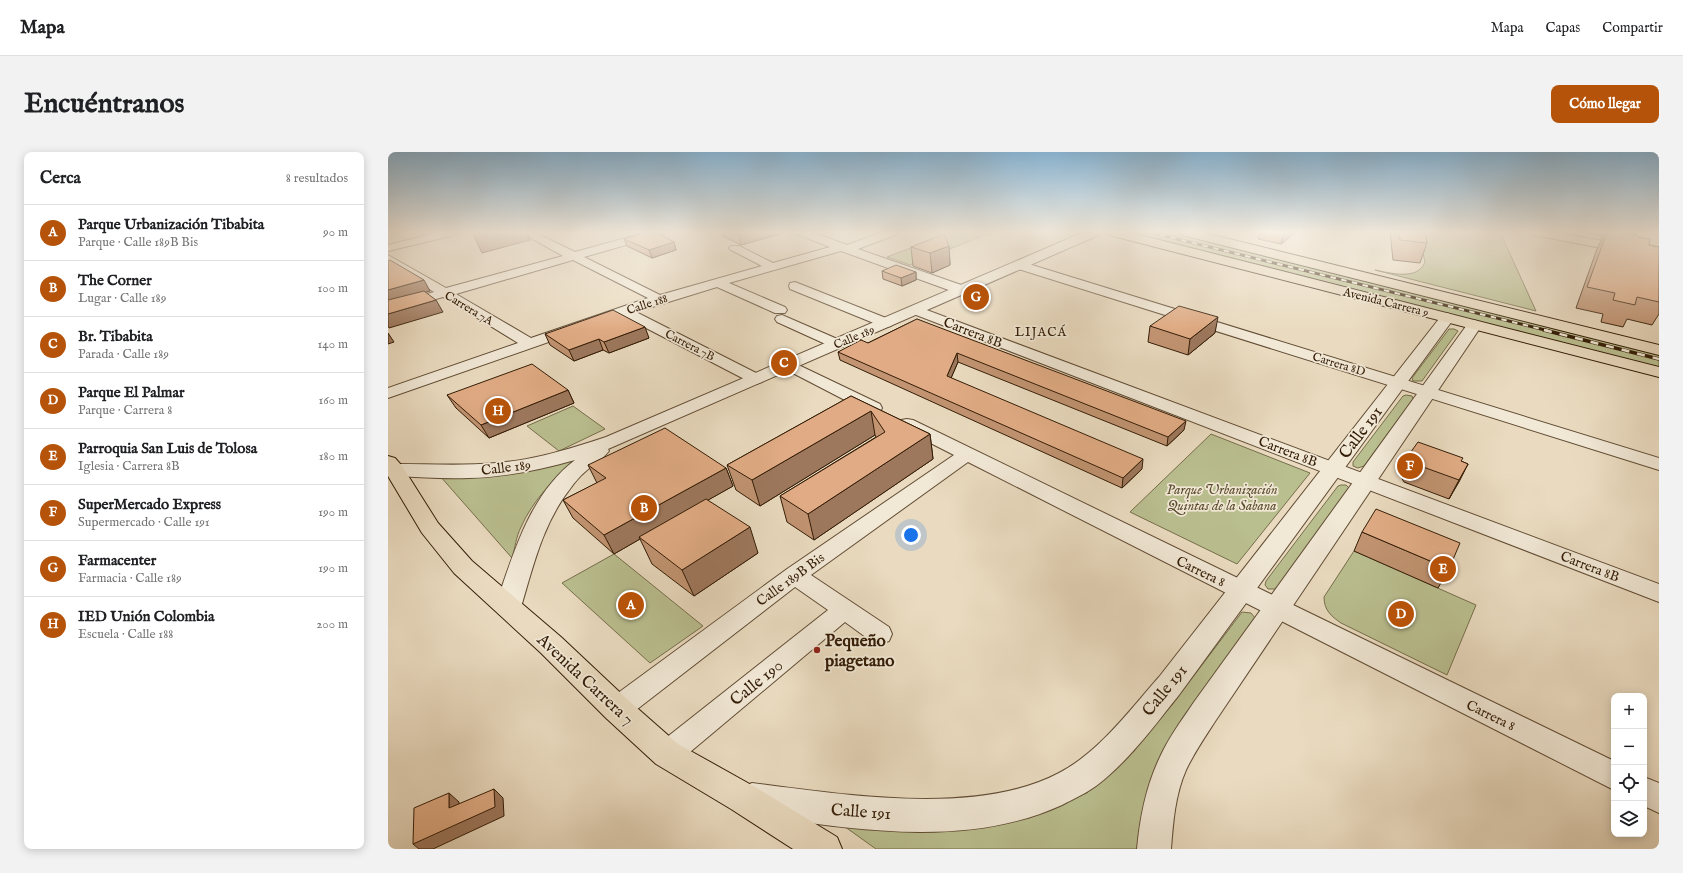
<!DOCTYPE html>
<html lang="es">
<meta charset="utf-8">
<style>
:root{--surface:#fff;--page:#f2f2f2;--text:#202124;--muted:#757577;--line:#e0e0e0;--accent:#b45309}
body{margin:0;font-family:"IM FELL English",serif;background:var(--page);color:var(--text)}
.controls{position:absolute;right:12px;bottom:12px;display:grid;overflow:hidden;border-radius:8px;box-shadow:0 2px 10px #0003}
.controls button{width:36px;height:36px;display:grid;place-items:center;padding:0;border:0;border-bottom:1px solid var(--line);background:var(--surface);color:var(--text);font:20px sans-serif}
.you{position:absolute;left:523px;top:383px;width:14px;height:14px;margin:-10px;border:3px solid #fff;border-radius:50%;background:#1a73e8;box-shadow:0 0 0 6px #1a73e833}
.badge{display:grid;place-items:center;width:26px;height:26px;border-radius:50%;background:var(--accent);color:#fff;font-size:13px;font-weight:700}
.pin{position:absolute;translate:-50% -50%;border:2px solid #fff;box-shadow:0 1px 4px #0006}
.list{margin:0;padding:0;list-style:none}
h2{display:flex;justify-content:space-between;align-items:center;height:52px;margin:0;padding:0 16px;font-size:17px}
h2 small{font-size:13px;font-weight:400;color:var(--muted)}
.list li{display:grid;grid-template-columns:26px 1fr auto;gap:12px;align-items:center;box-sizing:border-box;height:56px;padding:0 16px;border-top:1px solid var(--line)}
.list b{display:block;font-size:15px;white-space:nowrap}
.list p{margin:0;font-size:13px;white-space:nowrap;color:var(--muted)}
.list em{font-size:13px;font-style:normal;color:var(--muted)}
.icon{flex:none;width:22px;height:22px;fill:none;stroke:currentColor;stroke-width:2;stroke-linecap:round;stroke-linejoin:round}
.map{position:relative;flex:none;width:1271px;height:697px;overflow:hidden;border-radius:8px}
header{display:flex;align-items:center;gap:24px;box-sizing:border-box;height:56px;padding:0 20px;background:var(--surface);border-bottom:1px solid var(--line)}
header strong{font-size:19px}
nav{display:flex;gap:22px;margin-inline-start:auto;font-size:14px}
.intro{display:flex;align-items:center;justify-content:space-between;box-sizing:border-box;height:96px;padding:0 24px}
h1{margin:0;font-size:28px}
.button{padding:10px 18px;border-radius:8px;background:var(--accent);color:#fff;font-size:14px;font-weight:700}
main{display:flex;gap:24px;padding:0 24px}
aside{flex:1;background:var(--surface);border-radius:8px;box-shadow:0 2px 10px #0003}
.map>svg:first-child{display:block}
.green{fill:#babf90;stroke:#766e4b}
.lines{fill:none;stroke-linecap:round;stroke-linejoin:round}
.minor-casing{stroke:#614c34;stroke-width:2}
.tertiary-casing{stroke:#614c34;stroke-width:2}
.primary-casing{stroke:#331c06;stroke-width:2}
.minor{fill:#f1e8d6;fill-rule:evenodd}
.tertiary{fill:#f1e8d6;fill-rule:evenodd}
.primary{fill:#eadbc0;fill-rule:evenodd}
.rail-far1-casing{stroke:#331c06;stroke-width:3}
.rail-casing{stroke:#331c06;stroke-width:3.5}
.rail-far1{stroke:#f1e8d6;stroke-width:2;stroke-dasharray:5.5;stroke-linecap:butt}
.rail{stroke:#f1e8d6;stroke-width:2.5;stroke-dasharray:8;stroke-linecap:butt}
.wall{fill:#c29472;stroke:#331c06}
.shaded-wall{fill:#9e785d;stroke:#331c06}
.building{fill:#e1ac85;stroke:#331c06}
.poi-dot{fill:#8f2418;stroke:#f1e8d6;stroke-width:1.5}
.labels{text-anchor:middle;stroke-width:3.5;stroke-linejoin:round;paint-order:stroke}
.far-street-label{font-size:12px;fill:#331c06;stroke:#f1e8d6}
.far-neighbourhood-label{font-size:13px;letter-spacing:1px;fill:#331c06;stroke:#f1e8d6}
.street-label{font-size:14px;fill:#331c06;stroke:#f1e8d6}
.park-label{font-size:14px;font-style:italic;fill:#5c4d2f;stroke:#f1e8d6}
.near-street-label{font-size:17px;fill:#331c06;stroke:#f1e8d6}
.near-poi-label{font-size:17px;font-weight:bold;fill:#331c06;stroke:#f1e8d6;text-anchor:start}
</style>
<header>
<strong>Mapa</strong>
<nav><a>Mapa</a><a>Capas</a><a>Compartir</a></nav>
</header>
<div class="intro"><h1>Encuéntranos</h1><a class="button">Cómo llegar</a></div>
<main>
<aside>
<h2>Cerca<small>8 resultados</small></h2>
<ul class="list">
<li><span class="badge">A</span><div><b>Parque Urbanización Tibabita</b><p>Parque · Calle 189B Bis</p></div><em>90 m</em></li>
<li><span class="badge">B</span><div><b>The Corner</b><p>Lugar · Calle 189</p></div><em>100 m</em></li>
<li><span class="badge">C</span><div><b>Br. Tibabita</b><p>Parada · Calle 189</p></div><em>140 m</em></li>
<li><span class="badge">D</span><div><b>Parque El Palmar</b><p>Parque · Carrera 8</p></div><em>160 m</em></li>
<li><span class="badge">E</span><div><b>Parroquia San Luis de Tolosa</b><p>Iglesia · Carrera 8B</p></div><em>180 m</em></li>
<li><span class="badge">F</span><div><b>SuperMercado Express</b><p>Supermercado · Calle 191</p></div><em>190 m</em></li>
<li><span class="badge">G</span><div><b>Farmacenter</b><p>Farmacia · Calle 189</p></div><em>190 m</em></li>
<li><span class="badge">H</span><div><b>IED Unión Colombia</b><p>Escuela · Calle 188</p></div><em>200 m</em></li>
</ul>
</aside>
<div class="map">
<svg width="1271" height="697" viewBox="0 0 1271 697">
<rect width="100%" height="100%" fill="#eadbc0"/>
<filter id="stains"><feTurbulence type="fractalNoise" baseFrequency=".005" numOctaves="4"/><feColorMatrix values="0 0 0 0 .2 0 0 0 0 .09 0 0 0 0 .02 0 0 0 .5 -.17"/></filter>
<radialGradient id="worn" r=".72"><stop offset=".6" stop-color="#630" stop-opacity="0"/><stop offset="1" stop-color="#630" stop-opacity=".3"/></radialGradient>
<g class="green">
<path d="M564 80H604L522 113 499 105Z"/>
<path d="M736 80H785L1271 203V216Z"/>
<path d="M1030 80H1112L1148 159 987 118C1002 121 1030 129 1037 110Z"/>
<path d="M1061 177H1066L1070 179 1034 229H1025L1024 226Z"/>
<path d="M1018 243 1024 244 1025 247 976 314 970 316 965 314V310L1015 244Z"/>
<path d="M185 254 217 277 171 299 139 274Z"/>
<path d="M823 282 922 321 849 412 742 360Z"/>
<path d="M187 307C166 327 145 348 133 375 128 385 127 396 124 406L52 324Z"/>
<path d="M953 333H958L962 337 889 437H880L877 433 878 429 950 334Z"/>
<path d="M966 399 1088 453 1059 523 953 471C943 464 936 458 936 445Z"/>
<path d="M226 402 315 474 262 511 174 431Z"/>
<path d="M854 460 863 461 868 467 751 697H488L453 672 558 675 641 666 699 641 748 594 786 550Z"/>
</g>
<g class="lines">
<defs>
<g id="minor">
<path d="M52 80H72L71 82 0 99V93Z"/>
<path d="M132 80H146L187 100 259 80H277L276 82 196 105 272 143 374 114 343 98 341 96 343 94H351L385 111 442 95 408 82 407 80H423L459 93 495 80H511L510 82 470 97 579 135 580 138 579 141H569L453 99 341 131 397 155 399 158 397 161H387L329 135 248 160 374 224 376 227 374 230 368 232 362 230 235 164 0 246V236L130 191 55 145 0 161V153L46 140 0 112V103L58 136 175 104ZM185 108 260 146 143 186 68 142Z"/>
<path d="M1141 80H1165L1271 99V107L1146 83Z"/>
<path d="M631 109 1271 306V318L627 116 625 113 627 110Z"/>
<path d="M407 130 503 168 505 171 503 174 498 175 493 174 402 137 401 134 402 131Z"/>
<path d="M528 154 1271 432V450L523 161 521 158 523 155Z"/>
<path d="M394 163 454 189 456 192 454 195 449 196 444 195 389 170 387 167 389 164Z"/>
<path d="M400 208 492 252 494 256 492 260 486 261 480 260 395 216 392 213 395 210Z"/>
<path d="M519 267 525 268 1226 609V638L580 310 423 423 501 475 504 482 501 489 492 492 483 489 457 470 289 611 279 615 269 611 265 602 269 593 440 458 407 435 239 565 229 569 219 565 215 557 219 549 399 417 566 303 513 276 510 272 513 268Z"/>
<path d="M1256 625 1271 631V661L1256 654Z"/>
</g>
<g id="tertiary">
<path d="M696 80H713L711 83 220 297 221 299C215 307 206 312 198 319 192 324 186 331 182 337 155 371 145 415 133 455L129 462 120 465 111 462 107 455C125 403 141 343 187 308 152 318 117 325 81 326 56 327 32 325 7 324L0 323V313L7 312C41 312 74 314 108 311 146 308 182 297 218 285Z"/>
<path d="M1059 161 1064 163 1067 166 1064 169 791 543C766 574 741 609 708 634 697 642 685 647 674 653 578 697 465 677 364 663L352 658 347 647 352 636 364 631C454 642 588 665 671 621 711 600 741 559 771 525L1054 163Z"/>
<path d="M1086 168 1091 170 1094 173 828 568C817 585 806 601 798 618 787 643 785 671 783 697H749C752 665 758 634 772 605 781 585 794 568 806 550L1081 170Z"/>
</g>
<g id="primary">
<path d="M719 80H740L1271 215V225L721 83Z"/>
<path d="M792 80H813L1271 193V203L794 83Z"/>
<path d="M0 304 7 306 14 314 50 371 84 409 173 485 240 548 290 592 367 635 449 685 454 697H405L343 657 268 612 218 566 153 501 66 421 34 381 0 324Z"/>
</g>
</defs>
<use href="#minor" class="minor-casing"/>
<use href="#tertiary" class="tertiary-casing"/>
<use href="#primary" class="primary-casing"/>
<use href="#minor" class="minor"/>
<use href="#tertiary" class="tertiary"/>
<use href="#primary" class="primary"/>
<defs>
<path id="rail-far1" d="M761 80 1161 179"/>
<path id="rail" d="M1156 178 1271 207"/>
</defs>
<use href="#rail-far1" class="rail-far1-casing"/>
<use href="#rail" class="rail-casing"/>
<use href="#rail-far1" class="rail-far1"/>
<use href="#rail" class="rail"/>
</g>
<g class="wall">
<path d="M334 80H399L353 93 335 84Z"/>
<path d="M872 80H908L893 92 870 87Z"/>
<path d="M1002 80H1037L1039 91 1032 111 1005 108Z"/>
<path d="M1192 80H1250L1248 83 1261 93 1271 95V162L1264 173 1239 167 1235 175 1213 170 1215 162 1188 156 1209 97 1214 87H1213L1214 84Z"/>
<path d="M236 87 286 90 288 98 264 106 239 94Z"/>
<path d="M561 94 562 113 544 121 525 114 523 95Z"/>
<path d="M494 119 528 120V128L514 134 495 127Z"/>
<path d="M529 167 796 278 779 294 570 210 563 226 754 317 734 336 452 208 450 200 480 191Z"/>
<path d="M762 174 827 181 800 203 760 190Z"/>
<path d="M157 182 261 186 221 201 215 198 186 209 162 193Z"/>
<path d="M180 238 186 251 101 286 68 256 59 243Z"/>
<path d="M463 244 542 282 545 307 426 388 399 370 392 344 488 285 487 283 372 354 348 338 339 313Z"/>
<path d="M1020 304 1073 309 1080 312 1061 347 1016 330 1012 323Z"/>
<path d="M200 313 338 316 345 334 320 348 370 401 306 444 264 412 252 387 226 402 185 366 175 348 209 331Z"/>
<path d="M974 380 1061 417 1050 436 966 399Z"/>
</g>
<g class="shaded-wall">
<path d="M91 80H139L142 88 94 101 85 82Z"/>
<path d="M350 80H399L353 93Z"/>
<path d="M896 80H908L893 92Z"/>
<path d="M286 90 288 98 264 106 261 98Z"/>
<path d="M561 94 562 113 544 121 542 101Z"/>
<path d="M528 120V128L514 134 513 126Z"/>
<path d="M36 128 42 139 0 151V138Z"/>
<path d="M48 148 55 160 1 176 0 174V162Z"/>
<path d="M830 165 827 181 800 203 802 187Z"/>
<path d="M257 175 261 186 221 201 216 190Z"/>
<path d="M0 181 6 190 0 192Z"/>
<path d="M211 187 215 198 186 209 181 198Z"/>
<path d="M569 201 570 210 560 233 559 224Z"/>
<path d="M180 238 186 251 101 286 93 273Z"/>
<path d="M483 259 487 283 372 354 364 328Z"/>
<path d="M798 269 796 278 779 294 780 285Z"/>
<path d="M542 282 545 307 426 388 420 362Z"/>
<path d="M755 307 754 317 734 336 735 326Z"/>
<path d="M1080 312 1071 330 1061 347 1071 328Z"/>
<path d="M338 316 345 334 253 386 251 385 252 387 226 402 216 383Z"/>
<path d="M362 375 370 401 306 444 294 418Z"/>
<path d="M106 637 115 646 116 664 45 697H31L25 692Z"/>
<path d="M61 641 71 650V666L61 656Z"/>
</g>
<g class="building">
<path d="M259 80H268L286 90 261 98 236 87Z"/>
<path d="M1011 80H1037L1039 91 1012 88Z"/>
<path d="M1219 80H1232L1251 84 1250 85 1262 87 1261 93 1271 95V150L1249 145 1247 153 1225 148 1227 141 1199 135Z"/>
<path d="M556 82 561 94 542 101 523 95Z"/>
<path d="M2 108 36 128 0 138V109Z"/>
<path d="M508 113 528 120 513 126 494 119Z"/>
<path d="M36 139 48 148 0 162V148Z"/>
<path d="M791 154 830 165 802 187 762 174Z"/>
<path d="M225 158 257 175 216 190 211 187 181 198 157 182Z"/>
<path d="M529 167 798 269 780 285 569 201 559 224 755 307 735 326 450 200 473 188 480 191Z"/>
<path d="M144 212 180 238 93 273 59 243Z"/>
<path d="M463 244 542 282 420 362 392 344 497 280 483 259 364 328 339 313Z"/>
<path d="M277 276 338 316 216 383 175 348 218 326 200 313Z"/>
<path d="M1030 290 1075 306 1073 309 1080 312 1071 328 1024 311 1020 304Z"/>
<path d="M318 347 362 375 294 418 251 385Z"/>
<path d="M988 357 1072 391 1061 417 974 380Z"/>
<path d="M106 637 107 655 25 692 26 656 61 641V656Z"/>
</g>
<linearGradient id="sky" x2="0" y2="1"><stop stop-color="#89b6d6"/><stop offset="0.45" stop-color="#f6efe3"/><stop offset="1" stop-color="#f6efe3" stop-opacity="0"/></linearGradient>
<rect width="1271" height="178" fill="url(#sky)"/>
<circle class="poi-dot" cx="429" cy="498" r="4"/>
<g class="labels">
<g class="far-street-label">
<text transform="translate(998 150) rotate(14)" y="4">Avenida Carrera 9</text>
<text transform="translate(259 152) rotate(-18)" y="4">Calle 188</text>
<text transform="translate(81 156) rotate(31)" y="4">Carrera 7A</text>
<text transform="translate(466 185) rotate(-23)" y="4">Calle 189</text>
<text transform="translate(302 193) rotate(27)" y="4">Carrera 7B</text>
<text transform="translate(951 212) rotate(17)" y="4">Carrera 8D</text>
</g>
<g class="far-neighbourhood-label">
<text x="653" y="184">LIJACÁ</text>
</g>
<g class="street-label">
<text transform="translate(585 180) rotate(21)" y="5">Carrera 8B</text>
<text transform="translate(900 299) rotate(21)" y="5">Carrera 8B</text>
<text transform="translate(118 315) rotate(-7)" y="5">Calle 189</text>
<text transform="translate(1202 414) rotate(21)" y="5">Carrera 8B</text>
<text transform="translate(813 419) rotate(26)" y="5">Carrera 8</text>
<text transform="translate(402 427) rotate(-36)" y="5">Calle 189B Bis</text>
<text transform="translate(1103 563) rotate(26)" y="5">Carrera 8</text>
</g>
<g class="park-label">
<text x="834" y="342">Parque Urbanización<tspan x="834" dy="16">Quintas de la Sabana</tspan></text>
</g>
<g class="near-street-label">
<text transform="translate(972 280) rotate(-53)" y="6">Calle 191</text>
<text transform="translate(198 527) rotate(43)" y="6">Avenida Carrera 7</text>
<text transform="translate(368 530) rotate(-39)" y="6">Calle 190</text>
<text transform="translate(776 538) rotate(-51)" y="6">Calle 191</text>
<text transform="translate(473 659) rotate(4)" y="6">Calle 191</text>
</g>
<g class="near-poi-label">
<text x="437" y="494">Pequeño<tspan x="437" dy="20">piagetano</tspan></text>
</g>
</g>
<rect width="100%" height="100%" filter="url(#stains)"/>
<rect width="100%" height="100%" fill="url(#worn)"/>
</svg>
<div class="controls">
<button>+</button>
<button>−</button>
<button><svg class="icon" aria-label="locate" viewBox="0 0 24 24"><circle cx="12" cy="12" r="6"/><path d="M12 2v4M12 18v4M2 12h4M18 12h4"/></svg></button>
<button><svg class="icon" aria-label="layers" viewBox="0 0 24 24"><path d="M12 4l9 5-9 5-9-5zM3 14l9 5 9-5"/></svg></button>
</div>
<div class="you"></div>
<div class="pin badge" style="left:243px;top:453px">A</div>
<div class="pin badge" style="left:256px;top:356px">B</div>
<div class="pin badge" style="left:396px;top:211px">C</div>
<div class="pin badge" style="left:1013px;top:462px">D</div>
<div class="pin badge" style="left:1055px;top:417px">E</div>
<div class="pin badge" style="left:1022px;top:314px">F</div>
<div class="pin badge" style="left:588px;top:145px">G</div>
<div class="pin badge" style="left:110px;top:259px">H</div>
</div>
</main>
